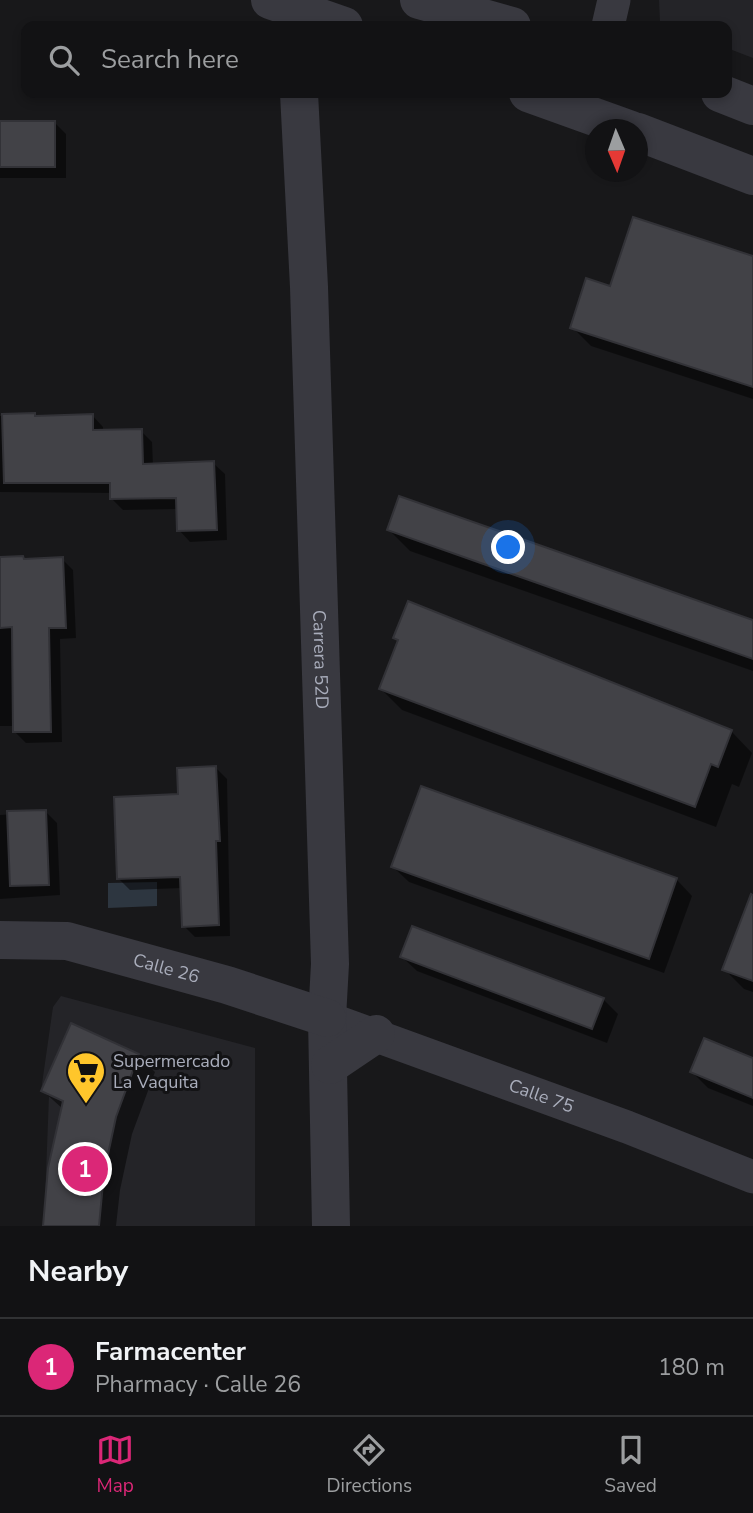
<!DOCTYPE html>
<meta charset="utf-8">
<style>
:root{--surface:#121214;--page:#1f2022;--text:#f1f3f6;--muted:#9c9ea0;--line:#313234;--accent:#db2777}
body{margin:0;font-family:"Nunito Sans",sans-serif;background:var(--page);color:var(--text)}
.compass{position:absolute;left:585px;top:119px;width:63px;height:63px;border-radius:50%;background:var(--surface);box-shadow:0 4px 10px #0003;rotate:178deg}
.you{position:absolute;left:509px;top:548px;width:24px;height:24px;margin:-18px;border:5px solid #fff;border-radius:50%;background:#1a73e8;box-shadow:0 0 0 10px #1a73e833}
.badge{display:grid;place-items:center;width:46px;height:46px;border-radius:50%;background:var(--accent);color:#fff;font-size:23px;font-weight:700}
.pin{position:absolute;translate:-50% -50%;border:4px solid #fff;box-shadow:0 2px 7px #0006}
.list{margin:0;padding:0;list-style:none}
h2{display:flex;justify-content:space-between;align-items:center;height:91px;margin:0;padding:0 28px;font-size:30px}
h2 small{font-size:23px;font-weight:400;color:var(--muted)}
.list li{display:grid;grid-template-columns:46px 1fr auto;gap:21px;align-items:center;box-sizing:border-box;height:98px;padding:0 28px;border-top:2px solid var(--line)}
.list b{display:block;font-size:26px;white-space:nowrap}
.list p{margin:0;font-size:23px;white-space:nowrap;color:var(--muted)}
.list em{font-size:23px;font-style:normal;color:var(--muted)}
.icon{flex:none;width:38px;height:38px;fill:none;stroke:currentColor;stroke-width:2;stroke-linecap:round;stroke-linejoin:round}
.map{position:relative;flex:none;width:753px;height:1226px;overflow:hidden}
.search{position:absolute;background:var(--surface);box-shadow:0 4px 10px #0003;left:21px;right:21px;top:21px;height:77px;display:flex;align-items:center;gap:18px;box-sizing:border-box;padding:0 24px;border-radius:14px;color:var(--muted);font-size:26px}
.sheet{height:189px;background:var(--surface)}
nav{display:flex;justify-content:space-around;align-items:center;box-sizing:border-box;height:98px;border-top:2px solid var(--line);background:var(--surface);font-size:19px;color:var(--muted)}
nav a{display:grid;justify-items:center;gap:4px}
nav .on{color:var(--accent)}
.map>svg:first-child{display:block}
.built{fill:#242428}
.water{fill:#2d3640}
.shadow{fill:#0007}
.building{fill:#424247;stroke:#323237;stroke-width:2}
.lines{fill:none;stroke-linecap:round;stroke-linejoin:round}
.minor{stroke:#393940;stroke-width:33}
.tertiary{stroke:#393940;stroke-width:38}
.labels{text-anchor:middle;stroke-width:6;stroke-linejoin:round;paint-order:stroke}
.street-label{font-size:18px;fill:#a9adbb;stroke:#131315}
.poi-label{font-size:18px;fill:#a9adbb;stroke:#131315;text-anchor:start}
</style>
<div class="map">
<svg width="753" height="1226" viewBox="0 0 753 1226">
<rect width="100%" height="100%" fill="#18181a"/>
<g class="built">
<path d="M659 0H753V58L727 48V26H671L660 22Z"/>
<path d="M61 996 255 1048V1226H44L49 1095 41 1091 53 1007Z"/>
</g>
<path class="water" d="M157 882V906L108 908V883Z"/>
<g class="shadow">
<path d="M0 122 55 123 66 134V178H0Z"/>
<path d="M753 258V399L591 346 572 327 611 288Z"/>
<path d="M34 415 37 417 92 415 103 427V432L141 431 152 442 153 465 213 463 225 474 227 540 190 542 179 530 178 509 123 510 112 499V493L0 492V416Z"/>
<path d="M389 530 753 622V671L410 551Z"/>
<path d="M0 559 26 561 62 559 73 570 76 638 60 639 62 742 26 743 15 732V726H0Z"/>
<path d="M409 603 732 732 752 753 739 787 732 784 716 827 402 710 381 689 399 642 395 638Z"/>
<path d="M216 768 227 779 230 936 195 937 184 926 182 888 130 890 119 879 180 796Z"/>
<path d="M422 789 677 880 692 896 664 973 409 882 393 867Z"/>
<path d="M46 812 57 823 60 895 0 899V815Z"/>
<path d="M753 893V992L744 989 724 969Z"/>
<path d="M402 957 603 999 618 1014 607 1043 417 971Z"/>
<path d="M138 1056 155 1072 132 1134 120 1190 116 1226H46L63 1109 43 1091Z"/>
<path d="M753 1060V1106L708 1088 692 1072Z"/>
</g>
<g class="building">
<rect x="0" y="121" width="55" height="46"/>
<path d="M633 217 753 256V387L570 328 586 278 610 286Z"/>
<path d="M35 413V416L93 414V430L142 429 143 464 214 461 217 530 177 531 176 498 110 499V483H4L2 414Z"/>
<path d="M399 496 753 620V659L387 530Z"/>
<path d="M23 556 24 559 63 557 66 628H49L51 732H13L12 627 0 628V557Z"/>
<path d="M408 601 732 730 718 767 711 764 695 807 379 689 398 640 393 638Z"/>
<path d="M216 766 220 841H216L219 925 182 927 180 877 117 879 114 797 178 794 177 768Z"/>
<path d="M421 786 677 878 649 959 391 867Z"/>
<path d="M46 810 49 885 10 886 7 811Z"/>
<path d="M751 894 753 895V981L722 970Z"/>
<path d="M412 926 604 998 592 1029 400 957Z"/>
<path d="M71 1023 139 1054 116 1117 104 1173 99 1226H43L48 1168 63 1101 41 1091Z"/>
<path d="M704 1038 753 1058V1098L690 1072Z"/>
</g>
<g class="lines">
<g class="minor">
<path d="M608 26 614 0"/>
<path id="s1" d="M327 1018 627 1127 753 1177"/>
</g>
<g class="tertiary">
<path d="M270 0 344 26"/>
<path d="M419 0 512 26"/>
<path id="s2" d="M299 93 309 287 330 964 327 1018 331 1226"/>
<path d="M528 93 631 130"/>
<path d="M720 93 753 106"/>
<path d="M638 132 753 176"/>
<path id="s3" d="M0 940 67 941 227 985 327 1018"/>
<path d="M330 1065 376 1034"/>
</g>
</g>
<defs>
<symbol id="supermarket-pin" viewBox="-11 -11 22 30"><path d="M0 17L-7.5 6A9.5 9.5 0 1 1 7.5 6Z" fill="#ffc62b" stroke="#131315"/><path d="M-6-5.5h2.5l.6 2H6L4.5 2H-2.5L-4.4-4H-6ZM-1.5 3.2a1.3 1.3 0 1 0 .1 0ZM3 3.2a1.3 1.3 0 1 0 .1 0Z" fill="#111"/></symbol>
</defs>
<g fill-rule="evenodd">
<use href="#supermarket-pin" x="64" y="1049" width="44" height="60"/>
</g>
<g class="labels">
<g class="street-label">
<text dy="6" stroke="none"><textPath href="#s2" startOffset="567">Carrera 52D</textPath></text>
<text dy="6" stroke="none"><textPath href="#s3" startOffset="170">Calle 26</textPath></text>
<text dy="6" stroke="none"><textPath href="#s1" startOffset="228">Calle 75</textPath></text>
</g>
<g class="poi-label">
<text x="113" y="1067">Supermercado<tspan x="113" dy="21">La Vaquita</tspan></text>
</g>
</g>
</svg>
<svg class="compass" viewBox="-18 -18 36 36"><path d="M0-13l5 13h-10z" fill="#e53935"/><path d="M0 13l5-13h-10z" fill="#9c9ea0"/></svg>
<div class="you"></div>
<div class="pin badge" style="left:85px;top:1169px">1</div>
<div class="search"><svg class="icon" aria-label="search" viewBox="0 0 24 24"><circle cx="10" cy="10" r="6"/><path d="M15 15l6 6"/></svg>Search here</div>
</div>
<section class="sheet">
<h2>Nearby<small></small></h2>
<ul class="list">
<li><span class="badge">1</span><div><b>Farmacenter</b><p>Pharmacy · Calle 26</p></div><em>180 m</em></li>
</ul>
</section>
<nav>
<a class="on"><svg class="icon" aria-label="map" viewBox="0 0 24 24"><path d="M3 6l6-2 6 2 6-2v14l-6 2-6-2-6 2zM9 4v14M15 6v14"/></svg>Map</a>
<a><svg class="icon" aria-label="directions" viewBox="0 0 24 24"><path d="M12 3l9 9-9 9-9-9zM9 14v-3h6M13 9l2 2-2 2"/></svg>Directions</a>
<a><svg class="icon" aria-label="saved" viewBox="0 0 24 24"><path d="M7 4h10v16l-5-4-5 4z"/></svg>Saved</a>
</nav>
